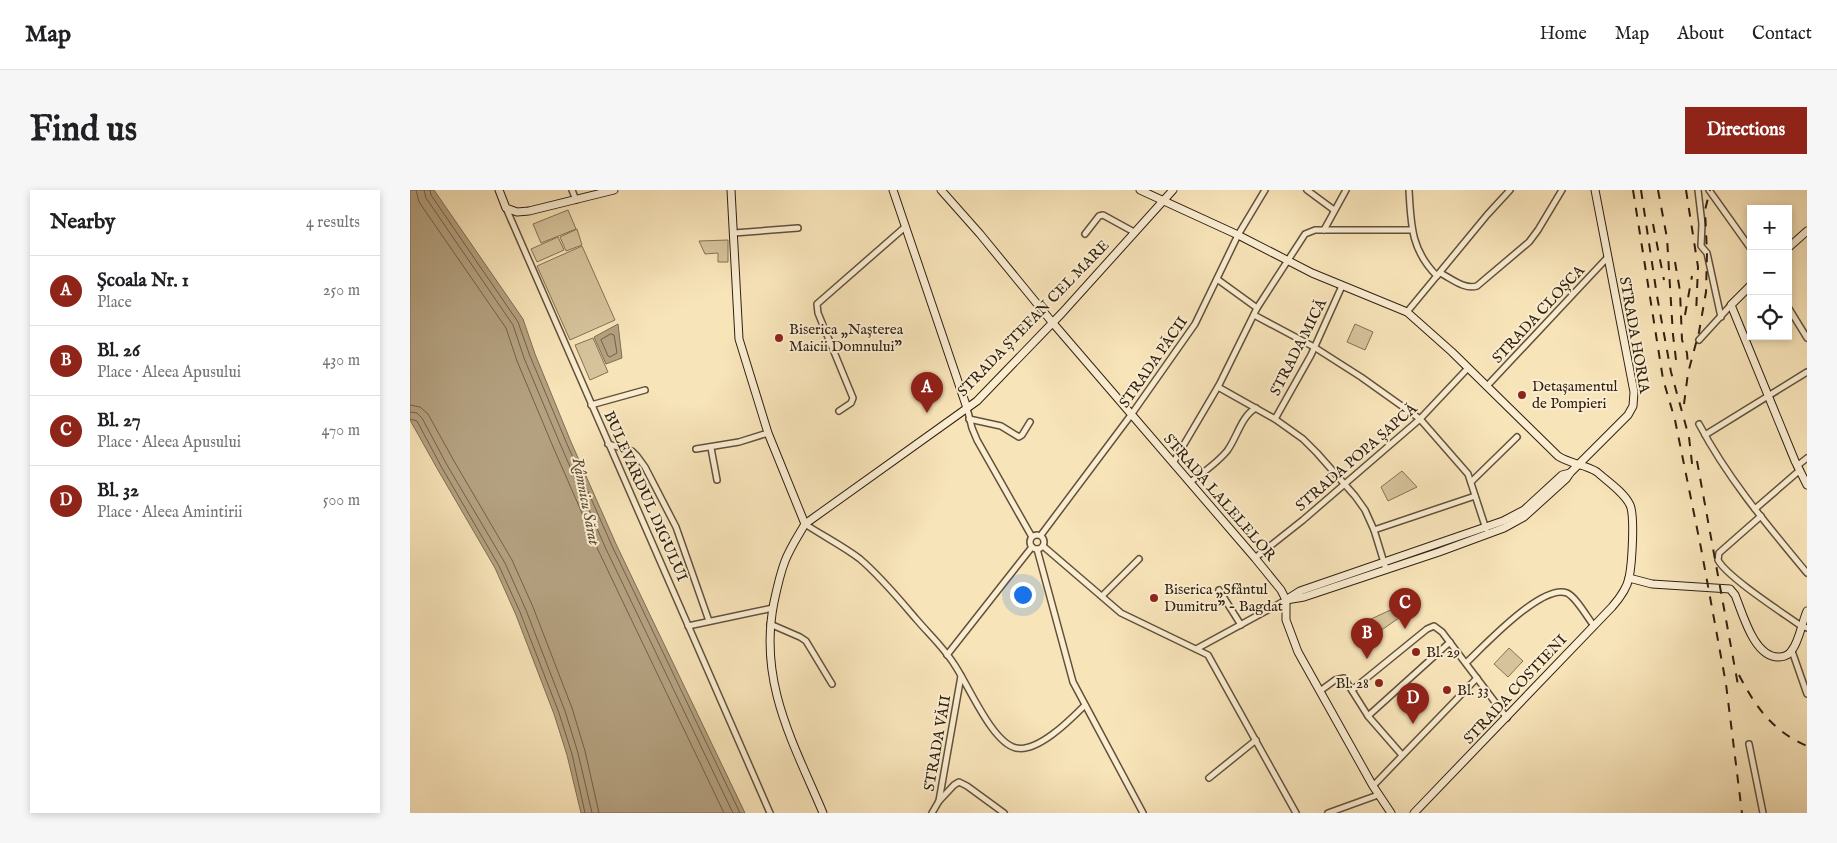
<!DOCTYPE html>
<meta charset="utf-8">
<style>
:root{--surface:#fff;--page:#f6f6f6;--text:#202124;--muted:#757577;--line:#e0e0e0;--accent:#8f2418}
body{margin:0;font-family:"IM FELL English",serif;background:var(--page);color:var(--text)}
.controls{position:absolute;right:15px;top:15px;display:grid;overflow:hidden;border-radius:0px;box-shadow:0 2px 8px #0003}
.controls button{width:45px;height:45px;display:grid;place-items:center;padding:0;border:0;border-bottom:1px solid var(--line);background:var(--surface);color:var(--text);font:25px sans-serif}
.you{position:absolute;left:612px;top:404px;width:18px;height:18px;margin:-12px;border:4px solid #fff;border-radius:50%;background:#1a73e8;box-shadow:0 0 0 8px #1a73e833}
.badge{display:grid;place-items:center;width:32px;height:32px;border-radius:50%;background:var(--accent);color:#fff;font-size:16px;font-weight:700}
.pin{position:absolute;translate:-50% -41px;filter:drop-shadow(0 1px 2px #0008)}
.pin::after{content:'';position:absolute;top:26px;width:18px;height:15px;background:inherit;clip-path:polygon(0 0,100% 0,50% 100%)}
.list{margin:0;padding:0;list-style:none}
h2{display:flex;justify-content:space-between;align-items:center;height:65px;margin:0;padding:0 20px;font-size:21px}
h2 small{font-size:16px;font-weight:400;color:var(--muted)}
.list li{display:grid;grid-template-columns:32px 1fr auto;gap:15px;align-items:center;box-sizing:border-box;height:70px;padding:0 20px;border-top:1px solid var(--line)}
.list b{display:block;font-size:19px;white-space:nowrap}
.list p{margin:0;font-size:16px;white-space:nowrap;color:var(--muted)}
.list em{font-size:16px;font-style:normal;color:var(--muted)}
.icon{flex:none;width:28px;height:28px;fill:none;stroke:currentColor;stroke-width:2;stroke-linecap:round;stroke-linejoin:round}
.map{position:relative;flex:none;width:1397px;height:623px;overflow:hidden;border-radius:0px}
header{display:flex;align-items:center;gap:30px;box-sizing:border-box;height:70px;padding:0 25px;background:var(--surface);border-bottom:1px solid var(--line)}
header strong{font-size:24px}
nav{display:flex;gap:28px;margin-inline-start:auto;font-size:18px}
.intro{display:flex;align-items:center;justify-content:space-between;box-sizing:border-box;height:120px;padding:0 30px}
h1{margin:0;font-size:35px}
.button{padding:12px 22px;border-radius:0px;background:var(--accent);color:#fff;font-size:18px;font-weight:700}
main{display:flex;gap:30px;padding:0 30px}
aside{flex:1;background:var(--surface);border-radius:0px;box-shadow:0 2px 8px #0003}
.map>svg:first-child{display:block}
.green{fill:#d6c39c;stroke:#837256}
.water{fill:#b4a180;stroke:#7f6d53}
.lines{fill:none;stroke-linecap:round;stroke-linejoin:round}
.shore{stroke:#726048;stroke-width:1}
.street-casing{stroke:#62513a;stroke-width:8}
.secondary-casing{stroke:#302010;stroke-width:9}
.street{stroke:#faedd2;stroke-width:5}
.secondary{stroke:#faedd2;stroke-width:7}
.rail{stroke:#302010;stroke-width:2;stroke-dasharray:9 9;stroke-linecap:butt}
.poi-dot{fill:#8f2418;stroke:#faedd2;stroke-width:2}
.labels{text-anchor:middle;stroke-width:4;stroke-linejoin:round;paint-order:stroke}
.street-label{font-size:15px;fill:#302010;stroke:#faedd2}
.poi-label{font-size:15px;fill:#302010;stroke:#faedd2;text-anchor:start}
.water-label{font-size:16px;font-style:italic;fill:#5e4d37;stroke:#faedd2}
</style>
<header>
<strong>Map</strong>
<nav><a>Home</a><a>Map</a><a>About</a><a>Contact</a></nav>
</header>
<div class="intro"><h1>Find us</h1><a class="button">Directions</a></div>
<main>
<aside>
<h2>Nearby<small>4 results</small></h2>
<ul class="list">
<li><span class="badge">A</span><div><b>Școala Nr. 1</b><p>Place</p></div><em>250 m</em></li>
<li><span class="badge">B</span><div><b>Bl. 26</b><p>Place · Aleea Apusului</p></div><em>430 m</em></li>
<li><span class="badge">C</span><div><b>Bl. 27</b><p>Place · Aleea Apusului</p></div><em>470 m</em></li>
<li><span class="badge">D</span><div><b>Bl. 32</b><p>Place · Aleea Amintirii</p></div><em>500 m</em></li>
</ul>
</aside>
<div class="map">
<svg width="1397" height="623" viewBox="0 0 1397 623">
<rect width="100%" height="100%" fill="#f8e4b9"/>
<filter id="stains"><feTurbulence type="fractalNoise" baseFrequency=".004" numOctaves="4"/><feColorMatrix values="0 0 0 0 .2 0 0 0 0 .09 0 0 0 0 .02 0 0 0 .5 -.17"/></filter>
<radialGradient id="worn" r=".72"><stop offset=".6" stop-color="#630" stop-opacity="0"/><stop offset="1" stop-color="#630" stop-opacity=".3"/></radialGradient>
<g class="green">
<path d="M158 20 166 39 131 53 123 34Z"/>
<path d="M167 39 172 55 156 61 150 47Z"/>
<path d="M148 47 154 60 127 72 121 59Z"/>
<path d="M318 50V72H308V63L295 64 289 51Z"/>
<path d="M172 56 205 130 160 150 127 76Z"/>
<path d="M945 134 963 142 955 160 937 152Z"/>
<path d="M183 148 198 182 180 190 165 155Z"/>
<path d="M992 281 1007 297 978 311 971 297Z"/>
<path d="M987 417 993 425 966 444 961 429Z"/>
<path d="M1099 458 1113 471 1098 487 1084 474Z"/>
</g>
<g class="water">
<path d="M0 0H24L113 129 125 164 161 252 206 354 335 623H171L157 565 144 524 106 425 85 378 28 280 0 230Z"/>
<path d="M208 134 212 168 196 174 184 147Z"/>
</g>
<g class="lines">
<g class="shore">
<path d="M6 0 9 12 96 138 107 171 144 259 189 362 314 623"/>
<path d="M14 0 16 8 103 135 114 168 151 256 196 359 323 623"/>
<path d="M20 0 21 5 108 132 120 166 157 254 202 356 330 623"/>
<path d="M201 144 204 145 207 163 200 167 198 166 191 150Z"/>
<path d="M0 215 10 217 18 224 44 271 102 370 123 417 162 518 175 561 189 623"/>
<path d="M0 222 7 223 12 228 37 275 95 373 116 420 155 521 168 563 182 623"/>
<path d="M0 229 7 231 32 278 89 376 110 422 149 523 162 564 175 623"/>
</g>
<defs>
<g id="street">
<path d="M162 0 166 10"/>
<path d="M897 0 924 20"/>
<path d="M999 0C1001 35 1001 60 1027 86"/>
<path d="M1288 0 1292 34 1291 56 1297 63 1311 127"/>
<path d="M1299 0 1341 59"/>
<path d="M96 18 360 623"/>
<path d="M914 40 936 0"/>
<path d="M324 43 388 38"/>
<path d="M675 44 689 26 693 25 724 42"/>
<path d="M1030 83C1041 88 1054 100 1067 96L1119 52 1128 40 1152 0"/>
<path d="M807 89 847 118"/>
<path d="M1378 117 1397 148"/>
<path d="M997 122 1077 25 1100 0"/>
<path d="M844 125 904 157 951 187 1010 229 1058 284 1076 339"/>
<path d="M1289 150 1321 115"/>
<path d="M1077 196 1197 68"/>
<path d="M808 197 865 229 893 249 907 263 945 306 955 320 964 340 976 379"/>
<path d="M181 215 235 200"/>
<path d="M557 218 562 238 567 250 622 347"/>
<path d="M429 221 441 213 443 208 408 123 407 114 495 37"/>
<path d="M559 229 591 236 609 247 612 245 620 232"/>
<path d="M865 229 901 165 932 96"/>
<path d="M1289 234C1318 289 1358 336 1397 383"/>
<path d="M1295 245 1397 182"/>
<path d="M198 254 222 261 227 266 235 277 266 337 299 431"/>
<path d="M301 258 307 290"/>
<path d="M286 259 329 252 358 243"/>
<path d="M763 273 809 195 847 118 895 44 905 40H1002"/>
<path d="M1387 276 1397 268"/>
<path d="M780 292C793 283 807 273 817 261 827 248 831 226 846 218"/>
<path d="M1061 292 1107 247"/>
<path d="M1345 319 1390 280"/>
<path d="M1351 326 1309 363 1308 370C1317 387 1373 423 1391 436L1397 438"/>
<path d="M395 334C413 346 433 356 450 369 471 387 489 409 507 430 519 444 534 458 544 474 558 494 582 553 606 558 628 563 661 529 675 515"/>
<path d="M964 340 1065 306"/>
<circle cx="627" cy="352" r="7"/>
<path d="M631 345 721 225 785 134 828 45 855 0"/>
<path d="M633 356 711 423 798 465 886 623"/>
<path d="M627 359 663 492 733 623"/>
<path d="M845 368 893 330 1010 229 1058 178"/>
<path d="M809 400 831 435"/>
<path d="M692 406 729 369"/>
<path d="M360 434 390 447 396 451 422 494"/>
<path d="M278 436 363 418"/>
<path d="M788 458 876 410"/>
<path d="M1382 461 1397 504"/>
<path d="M537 465 622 357"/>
<path d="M1056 473C1073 457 1132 393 1157 403 1166 407 1177 427 1184 436"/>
<path d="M942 500 1017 439 1024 436 1032 442 1097 528"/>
<path d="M910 501 925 490 934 488 958 526 992 565"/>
<path d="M958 526 1040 452"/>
<path d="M1339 554 1353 623"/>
<path d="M799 588 846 550"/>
<path d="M963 596 1067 488"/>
<path d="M529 611 544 595 549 592 557 596 594 623"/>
<path d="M522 623 529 611 551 486"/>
<path d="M918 623 968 605"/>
</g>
<g id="secondary">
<path d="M89 0 96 18 107 22 119 21 204 0"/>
<path d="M321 0 329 149 358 243 395 334"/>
<path d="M483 0 557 218"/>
<path d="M531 0 570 44 642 132 845 368 871 400 876 410V430L888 462 963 596 981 623"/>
<path d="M730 0 828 45 902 83 997 122 1042 162 1148 266C1160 274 1177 275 1187 282 1197 291 1214 302 1220 315 1225 326 1222 374 1219 388 1217 398 1209 409 1202 417L1004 623"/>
<path d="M1378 58 1397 41"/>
<path d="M1341 95 1321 115 1385 271 1397 295"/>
<path d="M1219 388 1242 394 1320 399 1325 405C1333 424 1344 468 1369 467 1375 467 1379 465 1382 460 1389 452 1392 432 1397 421"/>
<path d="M879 408 890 401 1093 331 1114 320 1152 285 1160 283"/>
<path d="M876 410 894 407 1029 362 1094 338 1114 327 1156 289 1160 283 1218 225 1223 216 1224 202 1185 0"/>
<path d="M413 623C383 552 348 492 364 412 367 398 370 384 375 371 380 358 388 346 395 334L567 211 652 123 763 0"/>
</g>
</defs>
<use href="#street" class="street-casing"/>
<use href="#secondary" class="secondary-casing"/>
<use href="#street" class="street"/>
<use href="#secondary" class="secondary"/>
<g class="rail">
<path d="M1223 0 1253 189 1265 230 1291 358 1316 494 1332 623"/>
<path d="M1231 0 1247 106 1261 182 1279 247 1283 282"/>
<path d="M1248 0 1257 48 1263 145 1267 178"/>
<path d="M1276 0 1288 77 1286 125"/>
<path d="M1243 34 1254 90"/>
<path d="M1265 72 1270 101 1272 150 1277 163 1278 176"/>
<path d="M1275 125 1282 86"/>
<path d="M1274 214 1278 183 1289 142 1296 102 1297 63 1295 20 1300 0"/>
<path d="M1287 271 1328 495"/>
<path d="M1329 485C1346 518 1363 541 1397 556"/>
</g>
</g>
<g class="poi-dot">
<circle cx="369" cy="148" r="5"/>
<circle cx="1112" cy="205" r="5"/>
<circle cx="744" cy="408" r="5"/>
<circle cx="1006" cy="462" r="5"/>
<circle cx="969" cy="493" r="5"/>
<circle cx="1037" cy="500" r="5"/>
</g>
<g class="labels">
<g class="street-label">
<text transform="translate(1128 124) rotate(-47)" y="5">STRADA CLOȘCA</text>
<text transform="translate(623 128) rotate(-46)" y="5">STRADA ȘTEFAN CEL MARE</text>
<text transform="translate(1225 145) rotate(80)" y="5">STRADA HORIA</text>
<text transform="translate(888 157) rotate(-63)" y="5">STRADA MICĂ</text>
<text transform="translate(743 172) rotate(-55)" y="5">STRADA PĂCII</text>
<text transform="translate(946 267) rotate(-41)" y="5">STRADA POPA ȘAPCĂ</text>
<text transform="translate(236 306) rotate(66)" y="5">BULEVARDUL DIGULUI</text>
<text transform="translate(810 307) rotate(49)" y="5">STRADA LALELELOR</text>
<text transform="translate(1105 499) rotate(-47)" y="5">STRADA COSTIENI</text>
<text transform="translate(527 553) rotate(-80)" y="5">STRADA VĂII</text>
</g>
<g class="poi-label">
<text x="379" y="144">Biserica „Nașterea<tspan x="379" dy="17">Maicii Domnului”</tspan></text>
<text x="1122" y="201">Detașamentul<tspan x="1122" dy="17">de Pompieri</tspan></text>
<text x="754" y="404">Biserica „Sfântul<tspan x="754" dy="17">Dumitru” - Bagdat</tspan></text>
<text x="1016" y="467">Bl. 29</text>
<text x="959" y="498" text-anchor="end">Bl. 28</text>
<text x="1047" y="505">Bl. 33</text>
</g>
<g class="water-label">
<text transform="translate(177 311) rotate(79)" y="6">Râmnicu Sărat</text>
</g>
</g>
<rect width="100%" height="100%" filter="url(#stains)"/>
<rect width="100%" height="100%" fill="url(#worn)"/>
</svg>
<div class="controls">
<button>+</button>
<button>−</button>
<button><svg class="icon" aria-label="locate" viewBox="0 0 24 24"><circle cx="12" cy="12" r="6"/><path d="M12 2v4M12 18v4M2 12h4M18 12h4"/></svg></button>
</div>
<div class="you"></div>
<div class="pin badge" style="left:517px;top:223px">A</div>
<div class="pin badge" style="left:957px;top:469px">B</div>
<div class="pin badge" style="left:995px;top:439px">C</div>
<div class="pin badge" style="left:1003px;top:534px">D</div>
</div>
</main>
